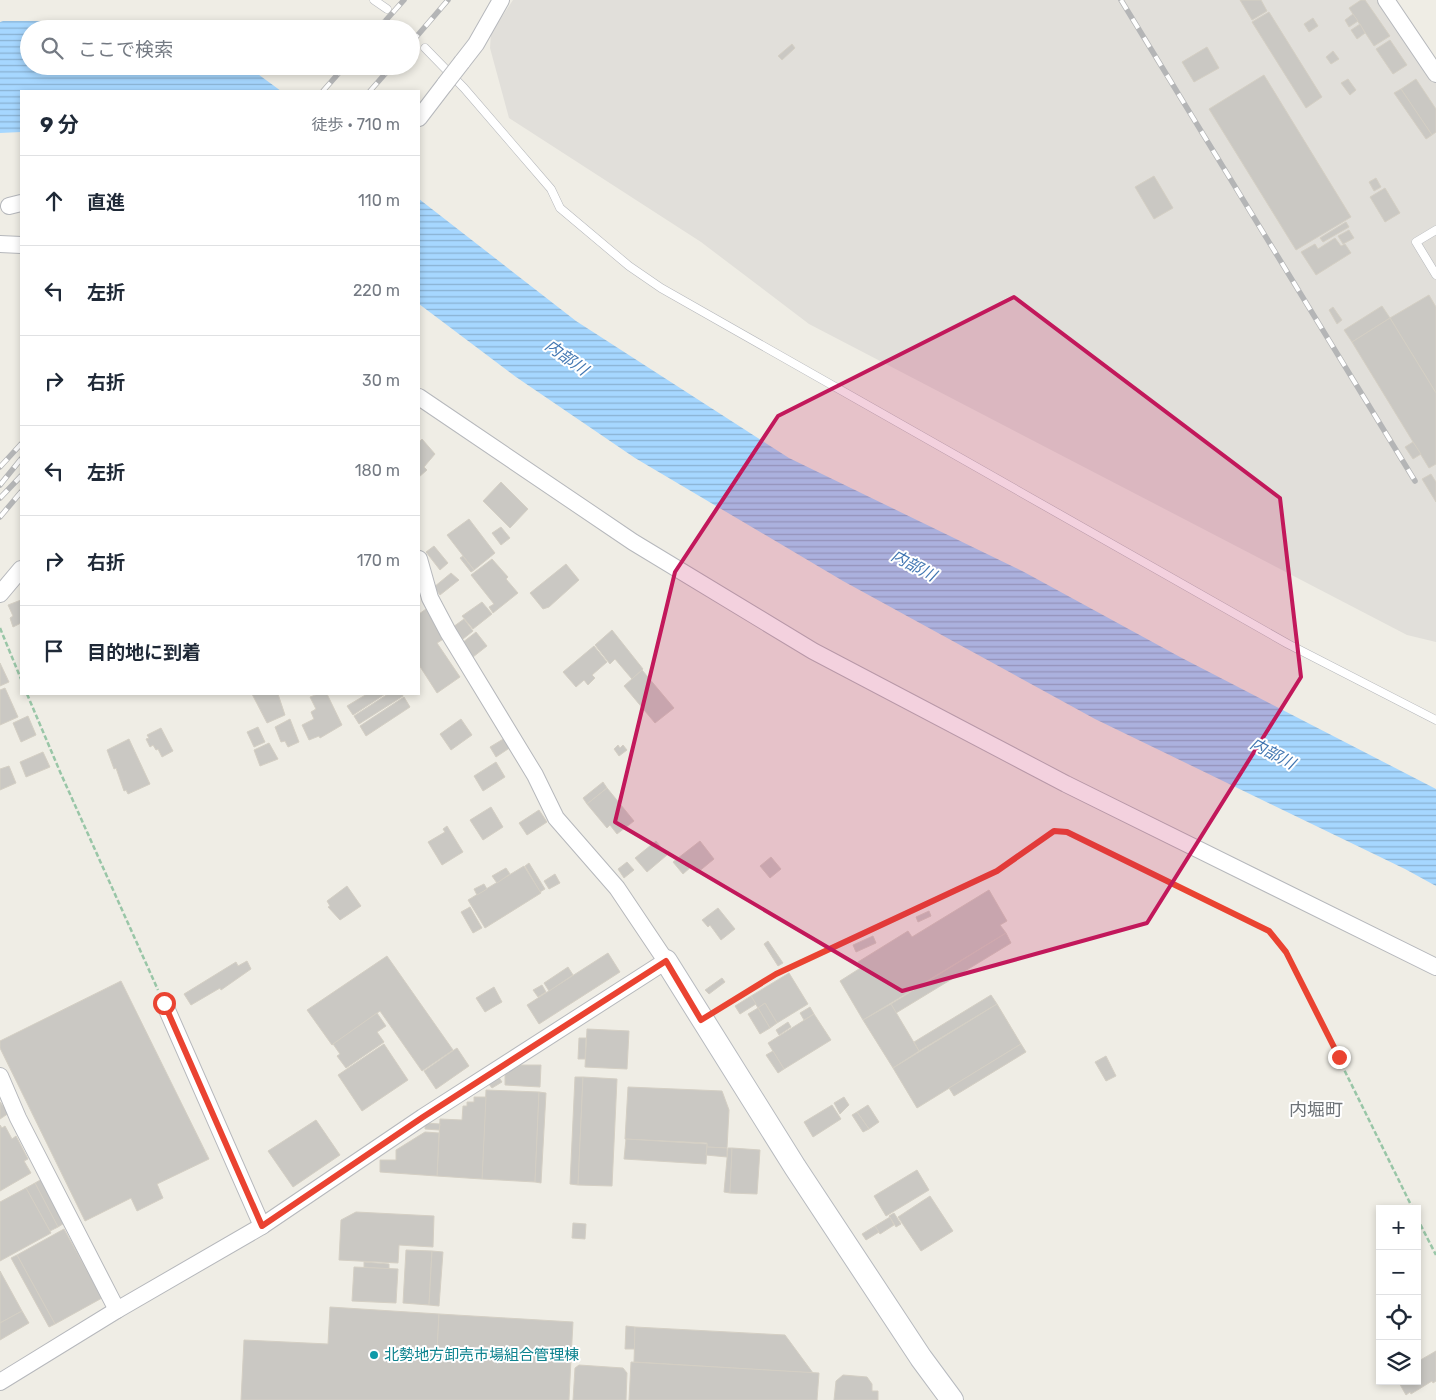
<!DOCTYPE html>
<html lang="ja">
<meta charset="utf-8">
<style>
:root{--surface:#fff;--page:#f2f2f3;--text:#1f2937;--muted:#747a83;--line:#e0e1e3}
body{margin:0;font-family:Rubik,"Noto Sans JP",sans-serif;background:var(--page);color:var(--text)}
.controls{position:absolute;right:15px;bottom:15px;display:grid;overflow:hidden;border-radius:0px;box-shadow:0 2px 8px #0003}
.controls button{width:45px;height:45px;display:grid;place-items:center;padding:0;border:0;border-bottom:1px solid var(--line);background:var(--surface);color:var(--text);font:25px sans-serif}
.stop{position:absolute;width:15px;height:15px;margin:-11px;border:4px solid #ea4331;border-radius:50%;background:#fff}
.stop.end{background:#ea4331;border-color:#fff;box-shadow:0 1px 5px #0008}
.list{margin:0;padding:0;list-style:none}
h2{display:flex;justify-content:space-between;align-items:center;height:65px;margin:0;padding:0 20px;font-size:21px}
h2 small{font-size:16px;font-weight:400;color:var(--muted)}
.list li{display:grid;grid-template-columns:32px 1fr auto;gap:15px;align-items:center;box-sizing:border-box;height:90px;padding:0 20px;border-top:1px solid var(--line)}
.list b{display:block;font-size:19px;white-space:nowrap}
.list em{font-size:16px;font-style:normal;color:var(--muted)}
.icon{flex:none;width:28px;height:28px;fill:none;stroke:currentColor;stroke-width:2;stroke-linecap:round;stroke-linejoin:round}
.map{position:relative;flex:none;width:1436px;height:1400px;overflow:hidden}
.search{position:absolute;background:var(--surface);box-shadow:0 2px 8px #0003;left:20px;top:20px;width:400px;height:55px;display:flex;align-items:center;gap:12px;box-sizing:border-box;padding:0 18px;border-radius:28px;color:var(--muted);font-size:19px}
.panel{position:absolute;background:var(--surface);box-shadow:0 2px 8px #0003;left:20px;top:90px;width:400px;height:605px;border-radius:0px}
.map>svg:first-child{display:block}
.industrial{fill:#e1dfda}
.water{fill:url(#water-rules)}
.building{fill:#cac8c3;stroke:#d4cfc4}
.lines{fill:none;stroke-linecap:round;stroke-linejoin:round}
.lane-casing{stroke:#b6b8bc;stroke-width:9}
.street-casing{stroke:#b6b8bc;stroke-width:18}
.secondary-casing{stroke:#b7babf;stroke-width:24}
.path{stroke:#99c6a7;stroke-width:2.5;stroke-dasharray:5 2.5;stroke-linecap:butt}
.lane{stroke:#fff;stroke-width:8}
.street{stroke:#fff;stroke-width:16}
.secondary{stroke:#fff;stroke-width:22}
.rail-casing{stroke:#b4b5b6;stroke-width:5.5}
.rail{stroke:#fff;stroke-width:4;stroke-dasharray:11;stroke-linecap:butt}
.street-bridge-casing{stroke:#b6b8bc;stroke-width:18;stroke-linecap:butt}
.street-bridge{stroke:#fff;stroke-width:16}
.route{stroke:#ea4331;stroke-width:6}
.marked{fill:#c2185b;fill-opacity:0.2;stroke:#c2185b;stroke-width:4;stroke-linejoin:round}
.culture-dot{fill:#0f9aa8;stroke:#fff;stroke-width:2}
.labels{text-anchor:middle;stroke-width:4;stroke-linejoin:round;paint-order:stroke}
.culture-label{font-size:15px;fill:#0d838f;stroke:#fff;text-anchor:start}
.water-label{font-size:16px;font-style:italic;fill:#4277b2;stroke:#fff}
.quarter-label{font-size:18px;fill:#6e7378;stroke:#fff}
</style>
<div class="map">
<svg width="1436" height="1400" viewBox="0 0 1436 1400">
<defs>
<pattern id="water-rules" width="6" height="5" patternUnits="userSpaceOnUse" patternTransform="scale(1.25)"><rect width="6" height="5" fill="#a6d7ff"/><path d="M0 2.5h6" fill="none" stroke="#8ab2d2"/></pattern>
</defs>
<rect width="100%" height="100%" fill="#efede5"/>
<path class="industrial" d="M513 0H1383L1436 81V642L1407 635 809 324 701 242 509 118 490 48 491 33Z"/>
<g class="water">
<path d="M3 21H119L141 29H29V66H247L281 91H21V132L0 133V22Z"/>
<path d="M419 199 576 321 789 458 1024 572 1180 657 1436 789V886L1405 869 1095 719 843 581 635 458 516 377 419 304Z"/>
</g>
<g class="building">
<path d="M1240 0H1261L1267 11 1252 20Z"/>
<path d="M1361 0H1365L1390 36 1374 46 1349 8Z"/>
<path d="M1269 12 1322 97 1306 108 1252 22Z"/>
<path d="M1353 14 1358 21 1349 27 1345 20Z"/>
<path d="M1313 18 1318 26 1309 32 1304 24Z"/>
<path d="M1360 24 1365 33 1357 39 1351 30Z"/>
<path d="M1390 40 1407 65 1393 74 1376 49Z"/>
<path d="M792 44 795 48 782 60 778 56Z"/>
<path d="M1207 47 1219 68 1194 82 1182 62Z"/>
<path d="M1333 51 1339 59 1331 64 1326 57Z"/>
<path d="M1264 75 1351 217 1296 250 1209 109Z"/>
<path d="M1348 79 1356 90 1350 95 1341 83Z"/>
<path d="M1416 79 1436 109V132L1432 135 1401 89Z"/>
<path d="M1401 89 1432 135 1426 139 1394 93Z"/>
<path d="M1154 176 1173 208 1154 219 1135 187Z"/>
<path d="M1376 178 1381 187 1374 191 1369 182Z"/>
<path d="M1385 188 1400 213 1385 222 1370 197Z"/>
<path d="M1346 222 1349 227 1323 242 1320 238Z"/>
<path d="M1349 230 1354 238 1343 244 1338 236Z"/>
<path d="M1335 238 1341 246 1345 244 1351 253 1316 275 1301 252 1315 244 1318 249Z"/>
<path d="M1429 295 1436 307V393L1390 318Z"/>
<path d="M1382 306 1390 318 1352 342 1344 330Z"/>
<path d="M1333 307 1342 320 1337 324 1329 310Z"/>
<path d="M1390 318 1436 393V464L1429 468 1352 342Z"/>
<path d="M422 439 435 454 424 467 427 470 419 477V442Z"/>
<path d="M1413 442 1421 454 1413 459 1405 447Z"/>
<path d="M1431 474 1436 482V502L1422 479Z"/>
<path d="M501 482 528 509 510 528 483 501Z"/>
<path d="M469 519 495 553 474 570 447 535Z"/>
<path d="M501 527 510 538 501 545 492 533Z"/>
<path d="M434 546 448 563 440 570 426 552Z"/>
<path d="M463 556 474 570 471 572 460 558Z"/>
<path d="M492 559 508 577 506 579 518 593 493 613 489 607 494 604 471 575Z"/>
<path d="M566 564 579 580 549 607 543 609 530 593Z"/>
<path d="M451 573 459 580 440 595 434 587Z"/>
<path d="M21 600V623L13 627 10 618 13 616 8 605Z"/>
<path d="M482 602 492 614 473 629 462 616Z"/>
<path d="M426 609 445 638 437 643 460 677 437 693 419 665V614Z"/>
<path d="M464 619 473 631 463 639 453 627Z"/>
<path d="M612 630 643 669 632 679 615 659 610 664 595 645Z"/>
<path d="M476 632 487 646 473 657 462 643Z"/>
<path d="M594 646 607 662 592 675 595 678 588 685 584 680 576 687 563 672Z"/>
<path d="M0 663 9 682 0 686Z"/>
<path d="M642 670 674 708 655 723 624 686Z"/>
<path d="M5 688 18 717 0 725V690Z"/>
<path d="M252 694H278L285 715 267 723Z"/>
<path d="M318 694H327L342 725 320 738 319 736 309 740 302 725 314 719 311 712 316 709 310 697Z"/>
<path d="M367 694H385L353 715 347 706Z"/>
<path d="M388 694H402L403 696 359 724 354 716Z"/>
<path d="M404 697 410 707 366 736 360 726Z"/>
<path d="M28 716 36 735 21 742 13 723Z"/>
<path d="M290 719 299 742 288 747 285 741 281 742 275 727Z"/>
<path d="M461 719 472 735 451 750 440 734Z"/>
<path d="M258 727 265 742 254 747 247 732Z"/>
<path d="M161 728 173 751 162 757 158 749 156 750 153 745 150 747 146 739 149 738 147 735Z"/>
<path d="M505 738 511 747 496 757 490 747Z"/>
<path d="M129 739 150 784 128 794 126 790 124 791 116 768 114 769 107 750Z"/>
<path d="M269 743 278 759 260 766 254 750Z"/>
<path d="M618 745 620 748 623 745 627 750 619 756 614 749Z"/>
<path d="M43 752 50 767 26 777 20 762Z"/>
<path d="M496 762 505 777 483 791 474 776Z"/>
<path d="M9 766 16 783 0 790V769Z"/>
<path d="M603 782 607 788 587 804 583 798Z"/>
<path d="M607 788 634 821 617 834 610 825 607 828 587 804Z"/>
<path d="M491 807 503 827 483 840 470 820Z"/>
<path d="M539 810 547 822 527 835 519 823Z"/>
<path d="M447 826 463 852 442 865 428 842 445 832 443 829Z"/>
<path d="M656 841 667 855 647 872 635 858Z"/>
<path d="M700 841 714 859 697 873 692 866 683 874 673 862Z"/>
<path d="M771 857 781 869 770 878 760 866Z"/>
<path d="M627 862 634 870 624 878 618 869Z"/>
<path d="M529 863 545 889 540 892 525 866Z"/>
<path d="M524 866 541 893 485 928 468 900Z"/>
<path d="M506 868 510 874 497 883 492 876Z"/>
<path d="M555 874 560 883 549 889 544 881Z"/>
<path d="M484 884 487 889 477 895 474 889Z"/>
<path d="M347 886 361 906 340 920 328 907 330 906 327 901Z"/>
<path d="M989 890 1007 921 1000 925 1006 933 863 1020 840 981 862 967 858 962 908 931 912 937Z"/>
<path d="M470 907 482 928 473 933 461 912Z"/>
<path d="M718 908 735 929 721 940 710 925 708 927 702 920Z"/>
<path d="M929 911 931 916 918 922 916 917Z"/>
<path d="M1006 933 1011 943 896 1013 891 1004Z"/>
<path d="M873 936 876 943 856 952 853 945Z"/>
<path d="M768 941 783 963 778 966 764 944Z"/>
<path d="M608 953 620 972 539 1024 527 1005Z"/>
<path d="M387 956 453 1050 422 1071 380 1011 332 1045 307 1010Z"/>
<path d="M247 961 251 969 221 990 220 988 191 1005 184 994 236 962 238 966Z"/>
<path d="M568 967 573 975 549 991 544 983Z"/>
<path d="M789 973 808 1004 777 1023 765 1003 758 1008 751 996Z"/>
<path d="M722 978 725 982 709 994 705 990Z"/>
<path d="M121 981 209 1159 157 1184 163 1198 137 1211 131 1198 85 1221 0 1048V1041Z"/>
<path d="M542 985 546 992 538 997 533 990Z"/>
<path d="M494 987 502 1002 485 1012 476 998Z"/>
<path d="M991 995 997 1004 919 1051 914 1042Z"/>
<path d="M751 996 756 1004 740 1014 735 1006Z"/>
<path d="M765 1003 777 1023 770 1028 758 1008Z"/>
<path d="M891 1004 919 1051 893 1068 863 1020Z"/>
<path d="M997 1004 1021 1044 917 1108 893 1068Z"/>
<path d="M810 1007 814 1014 804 1020 800 1013Z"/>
<path d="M758 1008 770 1028 760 1034 748 1014Z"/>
<path d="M377 1013 386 1026 377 1032 384 1042 346 1068 337 1056 340 1054 333 1044Z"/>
<path d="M814 1014 831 1040 784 1069 768 1043Z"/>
<path d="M788 1022 791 1027 779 1035 776 1030Z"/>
<path d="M587 1029 629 1031 627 1069 585 1067Z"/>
<path d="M579 1038H586L585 1059H578Z"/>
<path d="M384 1044 408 1080 362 1111 338 1075Z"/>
<path d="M1021 1044 1026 1052 954 1096 949 1088Z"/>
<path d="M457 1048 469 1066 436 1089 424 1071Z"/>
<path d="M773 1051 784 1069 778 1073 766 1055Z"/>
<path d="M1106 1056 1116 1076 1106 1081 1095 1062Z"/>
<path d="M520 1065H541L540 1087 505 1085V1074Z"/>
<path d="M498 1076 502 1082 492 1088 488 1083Z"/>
<path d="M575 1077H583L578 1185 570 1184Z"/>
<path d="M583 1077 617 1079 612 1186 578 1185Z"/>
<path d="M628 1087 722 1091 729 1110 727 1148 707 1147V1143L625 1139Z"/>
<path d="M486 1090 539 1092 535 1182 482 1179Z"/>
<path d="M539 1092 546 1093 541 1183 535 1182Z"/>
<path d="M474 1097H486L482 1179 437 1176 440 1119 462 1120 463 1106H467V1102H474Z"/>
<path d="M844 1097 849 1105 840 1114 834 1103Z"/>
<path d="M0 1102 9 1113 0 1119Z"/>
<path d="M832 1105 841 1119 813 1137 804 1122Z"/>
<path d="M868 1105 879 1122 869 1129 857 1112Z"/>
<path d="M857 1112 869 1129 863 1132 852 1115Z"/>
<path d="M316 1120 340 1155 293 1187 268 1151Z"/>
<path d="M425 1123 440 1124 439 1130 425 1129Z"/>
<path d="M0 1125 2 1128 5 1126 12 1139 16 1136 28 1159 24 1161 31 1173 0 1191Z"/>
<path d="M425 1132 439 1133 437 1176 380 1172V1160H396V1150Z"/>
<path d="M626 1139 707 1144 706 1164 624 1159Z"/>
<path d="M707 1147 727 1148V1157L706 1155Z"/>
<path d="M728 1148H732L730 1193 724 1192Z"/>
<path d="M732 1148 760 1150 757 1194 730 1193Z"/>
<path d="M917 1170 929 1190 886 1216 874 1196Z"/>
<path d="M42 1179 66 1222 58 1227 35 1183Z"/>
<path d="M35 1183 58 1227 50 1231 26 1188Z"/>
<path d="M26 1188 51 1233 0 1261V1202Z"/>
<path d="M930 1196 953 1231 921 1251 898 1217Z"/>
<path d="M356 1212 434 1216 433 1247 399 1245 398 1263 339 1260 341 1220Z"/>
<path d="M894 1213 901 1224 896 1227 889 1216Z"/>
<path d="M890 1217 894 1225 880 1234 875 1226Z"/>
<path d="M573 1223 586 1224 585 1239 572 1238Z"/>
<path d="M875 1226 879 1232 866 1240 862 1234Z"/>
<path d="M64 1229 102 1298 55 1324 17 1255Z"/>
<path d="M406 1250 432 1251 429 1305 403 1303Z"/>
<path d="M432 1251 443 1252 439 1306 429 1305Z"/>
<path d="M17 1255 55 1324 49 1327 11 1258Z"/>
<path d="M364 1262 389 1264V1269L364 1267Z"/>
<path d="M354 1267 398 1269 396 1303 352 1301Z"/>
<path d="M0 1271 22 1311 0 1323Z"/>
<path d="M330 1307 439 1314 437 1351 571 1359 569 1400H241L244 1340 328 1344Z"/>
<path d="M22 1311 29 1323 0 1340V1323Z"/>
<path d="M439 1314 573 1322 571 1359 437 1351Z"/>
<path d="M626 1326 635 1327V1349H625Z"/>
<path d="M635 1327 785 1335 813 1373 634 1362Z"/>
<path d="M1436 1351V1381L1433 1383 1432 1381 1411 1394 1410 1392 1406 1395 1398 1381H1417V1362Z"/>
<path d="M631 1362 819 1373 817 1400H629Z"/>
<path d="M579 1365 623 1368 627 1373 626 1400H573L575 1368Z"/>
<path d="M843 1375 867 1377 872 1384V1391H878V1400H834L836 1381Z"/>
</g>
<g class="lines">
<defs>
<g id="lane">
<path d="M374 0 387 9"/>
<path d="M425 48 464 88 551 189 560 208 629 266 661 288 1288 644 1436 720"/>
<path d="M1436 230 1416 242 1436 275"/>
</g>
<g id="street">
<path d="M1386 0 1436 74"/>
<path d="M462 62 476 44 501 0"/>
<path d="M419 118 445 84"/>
<path d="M9 206 21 203"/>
<path d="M0 244 21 245"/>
<path d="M419 397 633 542 813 651 1066 784 1436 967"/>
<path d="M0 594 21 569"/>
<path d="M164 1003 262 1226"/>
<path d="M0 1076 18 1118 117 1310"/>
<path d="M0 1382 117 1310 262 1226 423 1117 666 961 617 888 556 818 535 775 448 632 430 598 419 559"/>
</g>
<path id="secondary" d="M666 961 795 1167 921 1358 952 1400"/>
</defs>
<use href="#lane" class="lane-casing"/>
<use href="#street" class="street-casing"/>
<use href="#secondary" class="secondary-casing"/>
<g class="path">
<path d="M0 628 21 679"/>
<path d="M27 694 61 774 158 990"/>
<path d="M717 1010 776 974 997 871 1054 831 1067 832 1269 931 1286 952 1413 1209"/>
<path d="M1417 1218 1436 1255"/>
</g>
<use href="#lane" class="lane"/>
<use href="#street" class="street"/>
<use href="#secondary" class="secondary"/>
<defs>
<g id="rail">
<path d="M1121 0 1415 481"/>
<path d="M378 29 404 0"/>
<path d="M411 43 448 0"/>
<path d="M323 91 345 66"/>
<path d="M370 91 392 66"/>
<path d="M0 467 21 444"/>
<path d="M0 485 21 459"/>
<path d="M0 498 21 476"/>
<path d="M0 517 21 492"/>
</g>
</defs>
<use href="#rail" class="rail-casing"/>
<use href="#rail" class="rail"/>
<defs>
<path id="street-bridge" d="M445 84 462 62"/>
</defs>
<use href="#street-bridge" class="street-bridge-casing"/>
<use href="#street-bridge" class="street-bridge"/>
</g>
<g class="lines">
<path class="route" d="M164 1003 262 1226 423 1117 666 961 701 1020 776 974 997 871 1054 831 1067 832 1269 931 1286 952 1339 1057"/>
</g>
<path class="marked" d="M1014 297 1280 498 1301 677 1147 923 902 991 615 822 675 572 778 416Z"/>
<circle class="culture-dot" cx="374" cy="1355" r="5"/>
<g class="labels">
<g class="culture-label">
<text x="384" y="1360">北勢地方卸売市場組合管理棟</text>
</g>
<g class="water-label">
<text transform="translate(567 357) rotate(36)" y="6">内部川</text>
<text transform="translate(914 565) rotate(28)" y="6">内部川</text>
<text transform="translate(1273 753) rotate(28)" y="6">内部川</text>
</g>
<g class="quarter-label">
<text x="1316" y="1116">内堀町</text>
</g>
</g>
</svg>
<div class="controls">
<button>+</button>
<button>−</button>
<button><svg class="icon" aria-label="locate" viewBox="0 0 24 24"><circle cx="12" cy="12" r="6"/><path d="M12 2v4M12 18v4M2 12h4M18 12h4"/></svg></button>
<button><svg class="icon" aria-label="layers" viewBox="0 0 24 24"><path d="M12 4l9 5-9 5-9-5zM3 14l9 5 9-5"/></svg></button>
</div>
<div class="stop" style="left:164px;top:1003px"></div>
<div class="stop end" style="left:1339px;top:1057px"></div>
<div class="search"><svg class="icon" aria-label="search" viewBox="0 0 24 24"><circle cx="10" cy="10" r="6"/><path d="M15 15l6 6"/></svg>ここで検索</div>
<section class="panel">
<h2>9 分<small>徒歩 · 710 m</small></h2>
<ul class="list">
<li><svg class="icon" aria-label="ahead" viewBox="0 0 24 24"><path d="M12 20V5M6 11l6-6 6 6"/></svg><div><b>直進</b></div><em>110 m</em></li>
<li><svg class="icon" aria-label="left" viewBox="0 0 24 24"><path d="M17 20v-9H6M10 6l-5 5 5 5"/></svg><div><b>左折</b></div><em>220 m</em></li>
<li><svg class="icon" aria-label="right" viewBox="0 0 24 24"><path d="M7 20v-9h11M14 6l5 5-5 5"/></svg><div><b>右折</b></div><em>30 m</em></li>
<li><svg class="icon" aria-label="left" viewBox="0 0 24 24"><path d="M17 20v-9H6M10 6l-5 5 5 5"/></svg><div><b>左折</b></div><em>180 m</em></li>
<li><svg class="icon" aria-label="right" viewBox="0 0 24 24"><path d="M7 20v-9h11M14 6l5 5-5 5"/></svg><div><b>右折</b></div><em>170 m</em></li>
<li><svg class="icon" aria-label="arrive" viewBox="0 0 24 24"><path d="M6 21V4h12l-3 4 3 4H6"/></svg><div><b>目的地に到着</b></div></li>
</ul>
</section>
</div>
